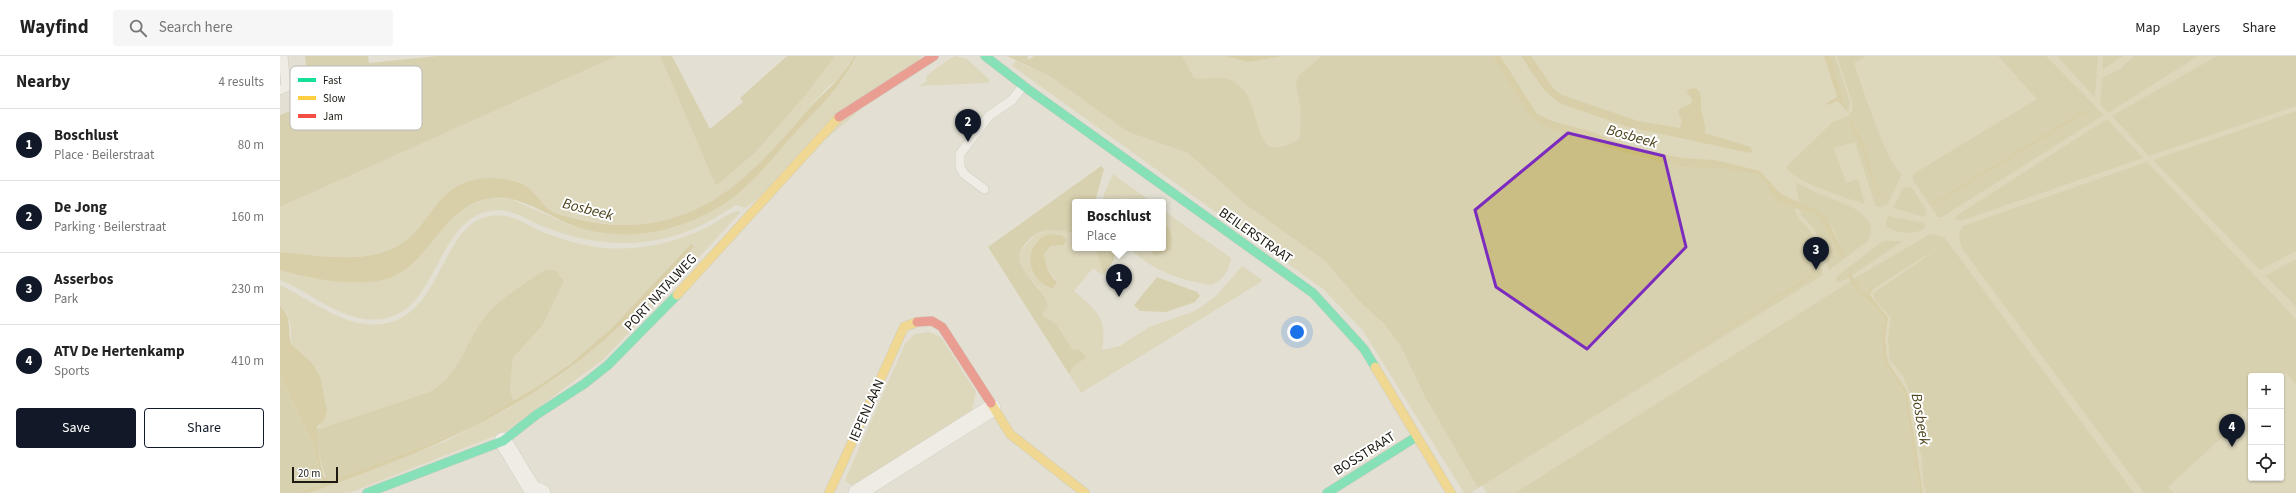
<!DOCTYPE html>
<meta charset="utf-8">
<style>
:root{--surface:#fff;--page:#f6f6f6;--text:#222;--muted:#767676;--line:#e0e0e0;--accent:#111827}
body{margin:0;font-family:"Source Sans 3",sans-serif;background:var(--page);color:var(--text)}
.controls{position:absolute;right:12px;bottom:12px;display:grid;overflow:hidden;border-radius:4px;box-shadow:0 1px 3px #0004}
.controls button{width:36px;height:36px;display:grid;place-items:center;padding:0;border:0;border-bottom:1px solid var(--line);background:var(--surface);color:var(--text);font:20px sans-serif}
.scale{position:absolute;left:12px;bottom:10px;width:46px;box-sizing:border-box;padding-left:4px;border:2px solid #1c1a12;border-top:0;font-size:11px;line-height:14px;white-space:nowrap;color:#1c1a12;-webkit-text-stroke:3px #fff;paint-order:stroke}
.you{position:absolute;left:1017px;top:276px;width:14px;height:14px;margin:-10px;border:3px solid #fff;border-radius:50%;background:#1a73e8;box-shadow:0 0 0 6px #1a73e833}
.badge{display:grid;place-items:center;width:26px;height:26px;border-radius:50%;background:var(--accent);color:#fff;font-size:13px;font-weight:700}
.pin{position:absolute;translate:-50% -33px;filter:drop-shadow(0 1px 2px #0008)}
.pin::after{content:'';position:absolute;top:21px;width:14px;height:12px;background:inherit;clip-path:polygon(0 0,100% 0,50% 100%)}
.popup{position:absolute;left:792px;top:143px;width:94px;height:52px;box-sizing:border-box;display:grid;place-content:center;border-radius:4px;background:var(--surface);filter:drop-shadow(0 1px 3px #0005);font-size:13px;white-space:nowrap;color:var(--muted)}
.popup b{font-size:15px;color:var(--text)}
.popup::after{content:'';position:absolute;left:50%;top:100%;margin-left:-8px;border:8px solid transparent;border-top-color:var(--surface)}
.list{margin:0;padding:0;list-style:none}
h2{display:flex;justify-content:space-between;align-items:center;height:52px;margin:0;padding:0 16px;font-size:17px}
h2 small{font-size:13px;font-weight:400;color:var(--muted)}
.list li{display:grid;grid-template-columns:26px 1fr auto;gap:12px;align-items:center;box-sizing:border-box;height:72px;padding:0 16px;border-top:1px solid var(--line)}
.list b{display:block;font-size:15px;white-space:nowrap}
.list p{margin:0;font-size:13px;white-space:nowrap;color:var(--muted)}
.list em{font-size:13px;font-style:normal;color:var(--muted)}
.actions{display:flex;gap:8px;padding:12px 16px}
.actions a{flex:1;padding:9px 0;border:1px solid var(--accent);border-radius:4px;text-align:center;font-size:14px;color:var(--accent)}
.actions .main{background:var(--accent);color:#fff}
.icon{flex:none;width:22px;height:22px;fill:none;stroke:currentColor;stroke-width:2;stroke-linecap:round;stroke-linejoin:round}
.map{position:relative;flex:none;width:2016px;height:437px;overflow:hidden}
header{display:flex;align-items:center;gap:24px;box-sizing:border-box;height:56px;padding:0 20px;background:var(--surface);border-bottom:1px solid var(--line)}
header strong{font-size:19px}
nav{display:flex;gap:22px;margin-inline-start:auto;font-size:14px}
.search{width:280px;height:36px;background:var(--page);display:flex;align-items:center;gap:10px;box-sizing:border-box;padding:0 14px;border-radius:4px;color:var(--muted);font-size:15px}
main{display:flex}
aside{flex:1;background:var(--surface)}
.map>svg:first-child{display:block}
.green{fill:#d6cca0;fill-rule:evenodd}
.forest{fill:#cbbe84;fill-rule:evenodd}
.water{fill:#cabb75}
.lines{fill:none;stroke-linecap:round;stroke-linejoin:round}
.lane-casing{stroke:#b6b4aa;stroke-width:10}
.street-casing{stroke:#b6b4aa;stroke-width:18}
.fast-casing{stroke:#b6b4aa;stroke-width:10}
.slow-casing{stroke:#b6b4aa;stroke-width:10}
.jam-casing{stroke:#b6b4aa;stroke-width:10}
.lane{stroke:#fbfaf8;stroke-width:9}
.street{stroke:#fbfaf8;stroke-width:17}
.fast{stroke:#16e098;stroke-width:9}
.slow{stroke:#ffcf43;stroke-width:9}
.jam{stroke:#f24e42;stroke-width:9}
.marked{fill:none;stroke:#7b2cbf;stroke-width:3;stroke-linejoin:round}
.labels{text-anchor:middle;stroke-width:4;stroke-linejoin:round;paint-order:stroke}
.street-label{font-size:14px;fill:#1c1a12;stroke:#fff}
.water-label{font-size:15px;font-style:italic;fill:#4d441c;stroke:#fff}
.key{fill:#fff;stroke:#bbbab8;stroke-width:1}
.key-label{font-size:11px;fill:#1c1a12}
</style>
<header>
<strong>Wayfind</strong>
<div class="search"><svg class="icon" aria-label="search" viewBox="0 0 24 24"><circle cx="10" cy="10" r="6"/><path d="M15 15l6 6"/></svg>Search here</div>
<nav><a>Map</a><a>Layers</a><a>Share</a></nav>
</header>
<main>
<aside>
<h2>Nearby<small>4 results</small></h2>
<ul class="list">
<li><span class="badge">1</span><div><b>Boschlust</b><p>Place · Beilerstraat</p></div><em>80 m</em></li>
<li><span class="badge">2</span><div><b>De Jong</b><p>Parking · Beilerstraat</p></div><em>160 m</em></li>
<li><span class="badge">3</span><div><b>Asserbos</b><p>Park</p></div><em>230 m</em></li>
<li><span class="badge">4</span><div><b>ATV De Hertenkamp</b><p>Sports</p></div><em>410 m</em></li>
</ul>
<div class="actions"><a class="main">Save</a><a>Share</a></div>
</aside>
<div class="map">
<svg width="2016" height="437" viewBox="0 0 2016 437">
<rect width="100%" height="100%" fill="#e3e0d3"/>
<g class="green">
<path d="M337 0H380L436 130 475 97 555 0H574C571 5 569 11 566 15 562 21 554 26 548 31 539 40 531 50 523 59 474 117 429 168 346 169 326 170 305 163 285 160 271 159 264 150 255 140 245 128 213 119 198 123 155 132 153 165 124 186 90 210 39 199 0 196V151Z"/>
<path d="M576 0H643L466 152 456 149C444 156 432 164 420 170 370 194 316 191 267 172 248 165 232 151 210 155 149 166 160 278 79 262 51 256 27 235 0 224V214L17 218 79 227 128 211 177 156 196 146 209 142 231 143 293 170 325 177H362L393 172 430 156 452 142 470 127 564 22Z"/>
<path d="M676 0 687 3 710 24 708 27 639 30 646 26 647 19 671 2Z"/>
<path d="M761 0H2016V437H1207L1157 360 1123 285 1042 196 911 93ZM1971 320H2001V422H1971Z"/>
<path d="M736 5 771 21 848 76 908 97 966 149 1045 205 1079 245 1106 270 1121 291 1145 341 1198 432 1191 437H1184L1083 275 1043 233 732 10Z"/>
<path d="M833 118 872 146H856L844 142 840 146H823L824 138Z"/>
<path d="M883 154 951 202C949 215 944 224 931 229 902 225 870 214 850 192H866L870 196 884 197 887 170 883 166Z"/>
<path d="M457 155 461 156 324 303 225 376 69 437H29L166 385 231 351 283 317 352 257 415 188 412 187C386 216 360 246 332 272 302 300 269 324 234 346L230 334 233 302 263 269 284 225 265 214 201 266 174 314 160 330 149 336 36 374 40 369 23 300 12 289 10 266 5 255 0 250V229C24 241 54 262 79 267 164 282 154 170 210 160 230 156 244 168 261 175 281 184 301 189 323 192 358 195 394 187 426 172 436 167 446 158 457 155Z"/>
<path d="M768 173 795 177V192H815L817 194 824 218 822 219 813 212 794 235C817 254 828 263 822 294L840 290 869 271 912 256 921 251 936 240 962 210 982 224 981 226 801 337 789 318 793 311 807 301 792 293 771 266 762 259 768 250 759 232 745 217 739 202V197L748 186 755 179ZM769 178 782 179 783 189 771 190 764 198 767 213 775 222V231H769L755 187Z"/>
<path d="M649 276 661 281 696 336 692 354 579 427 571 429 565 424 625 288 635 278Z"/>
</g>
<g class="forest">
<path d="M25 0H88L89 7 157 0H337L0 151V59L30 47Z"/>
<path d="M380 0H392L430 73 463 46 460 42 507 0H555L527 37 475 97 436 130Z"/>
<path d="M727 0H748V4L754 0H902L914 22C926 24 937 20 948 23 980 35 970 71 989 91 1003 92 1009 90 1020 82L1021 56 1016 27 1019 19 1042 0H1212L1245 53 1250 60 1262 69 1331 93 1398 111 1448 113 1479 119C1492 134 1495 145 1515 152 1516 165 1527 168 1532 178 1538 192 1540 205 1543 219L1198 432 1145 341 1121 291 1106 270 1079 245 1045 205 966 149 908 97 848 76 771 21Z"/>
<path d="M1551 0H1555L1570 46 1568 58Z"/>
<path d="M1557 0H1586L1574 7C1582 30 1606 107 1622 118L1607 149 1598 151 1595 149 1575 86 1554 92 1566 127 1578 123 1585 148C1569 143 1513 126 1506 111L1553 66 1568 60 1572 55V46ZM1573 65 1585 90 1597 135 1607 143 1596 138 1583 97 1571 66Z"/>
<path d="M1718 0H1766L1824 59 1662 161H1658L1633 124V118L1757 43Z"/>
<path d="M1777 0H1818L1815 42Z"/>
<path d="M1823 0H1843L1822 14Z"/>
<path d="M1854 0H1918L1828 57 1820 48 1822 22 1840 13Z"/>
<path d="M1937 0H2016V50L1869 100 1832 60Z"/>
<path d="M2016 55V195L1980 214 1873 104Z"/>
<path d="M1827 63 1863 102 1683 164 1675 163 1676 160Z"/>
<path d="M1867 106 2016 263V328L2006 317 2001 321 1971 320V349L1948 371 1950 374 1888 431 1894 437H1864L1683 194C1679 184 1677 179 1683 170Z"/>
<path d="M821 110 824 113 815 146H795V177C767 172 755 171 739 197 739 220 763 230 768 250L762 259 776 268 792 293 799 294 807 301 793 311 789 318 708 191Z"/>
<path d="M1516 127C1524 129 1532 135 1540 138 1559 146 1603 157 1588 185L1549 214 1535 174 1521 159 1520 154 1535 158 1540 162 1561 201 1553 206 1564 200C1552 168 1552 161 1519 146Z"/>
<path d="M1624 131 1632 132 1646 154 1645 161 1613 152Z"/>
<path d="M1608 160 1644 167 1645 172C1633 180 1617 177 1605 170Z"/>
<path d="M1650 178 1664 181 1854 437H1646L1643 427 1642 402 1635 378 1631 339 1623 320 1610 304 1608 282 1611 262 1594 243V237L1662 190 1586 236H1583L1573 223Z"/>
<path d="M1603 185H1623L1571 220 1570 217 1567 223 1557 227 1556 221Z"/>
<path d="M815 192H834V204L824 218Z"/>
<path d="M2016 203V251L1985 220Z"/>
<path d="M265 214H275L284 225 263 269 233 302 230 334 234 346 185 374 50 425 46 423 38 395 36 374 149 336C177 322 184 291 201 266 220 241 240 231 265 214Z"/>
<path d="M877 221 917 236 920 240 915 246 886 256 860 255 854 249Z"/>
<path d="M1571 225C1580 240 1595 249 1605 263L1602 280 1606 309 1624 336 1640 437H1235Z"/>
<path d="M0 320 32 386 42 424 41 428 14 437H0Z"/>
</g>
<g class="water">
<path d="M574 0H576C562 30 538 52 516 76 495 98 476 125 451 143 409 173 355 187 304 173 272 165 241 135 206 143 183 148 170 164 155 182 143 196 130 214 112 221 83 233 30 223 0 214V196C39 199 90 210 124 186 153 165 155 131 198 123 213 120 239 123 251 134 263 146 266 157 285 160 304 164 326 170 346 169 429 168 475 115 525 57 541 38 563 23 574 0Z"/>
<path d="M945 0H1002L968 6Z"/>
<path d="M1212 0H1220L1257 58 1275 66 1313 76 1331 84 1364 94 1402 102 1435 104 1480 115 1501 138 1539 155 1546 161 1565 200 1553 207 1561 201 1540 162C1530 154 1515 154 1504 148 1492 142 1488 128 1479 119L1448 113 1398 111 1331 93 1262 69 1250 60 1245 53Z"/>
<path d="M1241 0H1251L1273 32 1282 39 1358 65 1400 72 1402 65 1398 56 1401 52 1411 48 1412 44 1406 34 1415 32C1424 37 1420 43 1421 52 1422 61 1426 65 1425 77L1471 91 1472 96 1470 97 1348 71 1279 47 1264 34Z"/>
<path d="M1544 0H1551L1567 56 1558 45 1547 49 1545 48 1557 41Z"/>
<path d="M1804 54 1805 57 1652 150 1651 148Z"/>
<path d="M1572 64 1585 90 1597 135 1607 143 1596 138 1583 97 1570 66Z"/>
<path d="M883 166C892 174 893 181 891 193L884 197 876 199 866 192H883Z"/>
<path d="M769 178 782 179 787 184 783 189 771 190 764 198 767 213 777 227 773 232C749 228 739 189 769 178Z"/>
<path d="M412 187 414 190C385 222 357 256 324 284 234 362 139 398 29 437H14L41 428 42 424 32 386 0 320V250C14 264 6 273 12 289L31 306 40 320 47 355 44 364 37 371 38 395 44 421 50 425 185 374 260 329 290 308 332 272Z"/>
<path d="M1662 188 1593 233 1590 239 1608 262 1605 281 1607 300 1609 308 1627 335 1643 437H1640L1624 336 1606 309 1604 302 1602 280 1605 263C1593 246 1574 237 1567 218L1570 217 1583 236H1586Z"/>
<path d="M1532 218 1534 220 1355 331Z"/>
</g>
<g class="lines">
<defs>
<g id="lane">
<path d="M0 34 6 31 3 0"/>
<path d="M704 133 684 118 680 111V98L709 60 732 44 743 30"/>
</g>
<g id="street">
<path d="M223 385 252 433 262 437"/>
<path d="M577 437 712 352"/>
</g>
<g id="fast">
<path d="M705 0 749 34 1033 237 1084 293 1095 311"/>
<path d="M87 437 223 385 256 359 304 328 328 309 397 239"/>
<path d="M1047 437 1136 381"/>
</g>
<g id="slow">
<path d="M397 239 559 61"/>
<path d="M1095 311 1171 437"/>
<path d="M711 347 730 378 805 437"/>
<path d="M549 437 624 271 637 266"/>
</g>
<g id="jam">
<path d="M559 61 654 0"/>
<path d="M637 266 652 265 662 271 711 347"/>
</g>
</defs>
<use href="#lane" class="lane-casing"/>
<use href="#street" class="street-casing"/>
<use href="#fast" class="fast-casing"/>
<use href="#slow" class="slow-casing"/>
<use href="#jam" class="jam-casing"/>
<use href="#lane" class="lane"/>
<use href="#street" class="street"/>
<use href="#fast" class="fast"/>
<use href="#slow" class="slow"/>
<use href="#jam" class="jam"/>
</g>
<path d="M0 0H2016V437H0ZM1288 77 1384 100 1406 191 1307 293 1216 231 1195 154Z" fill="#e3e0d3" fill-opacity=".55" fill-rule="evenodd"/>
<path class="marked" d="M1288 77 1384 100 1406 191 1307 293 1216 231 1195 154Z"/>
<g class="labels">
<g class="street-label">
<text transform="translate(976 179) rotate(35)" y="5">BEILERSTRAAT</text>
<text transform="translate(380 236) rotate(-47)" y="5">PORT NATALWEG</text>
<text transform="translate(586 354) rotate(-66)" y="5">IEPENLAAN</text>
<text transform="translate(1084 397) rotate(-32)" y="5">BOSSTRAAT</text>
</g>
<g class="water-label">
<text transform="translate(1352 80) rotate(16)" y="5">Bosbeek</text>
<text transform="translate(308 153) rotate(14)" y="5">Bosbeek</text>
<text transform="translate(1641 363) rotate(80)" y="5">Bosbeek</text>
</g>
</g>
<rect x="10" y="10" width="132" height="64" rx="6" class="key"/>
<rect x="18" y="22" width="18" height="4" fill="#16e098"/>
<rect x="18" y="40" width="18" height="4" fill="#ffcf43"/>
<rect x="18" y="58" width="18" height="4" fill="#f24e42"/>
<g class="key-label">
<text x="43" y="28">Fast</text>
<text x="43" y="46">Slow</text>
<text x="43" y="64">Jam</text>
</g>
</svg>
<div class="controls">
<button>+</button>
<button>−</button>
<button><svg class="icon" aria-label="locate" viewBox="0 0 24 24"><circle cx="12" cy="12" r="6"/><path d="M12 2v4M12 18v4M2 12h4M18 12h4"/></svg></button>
</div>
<div class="scale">20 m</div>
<div class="you"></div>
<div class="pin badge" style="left:839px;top:241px">1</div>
<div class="popup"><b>Boschlust</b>Place</div>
<div class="pin badge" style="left:688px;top:86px">2</div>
<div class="pin badge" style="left:1536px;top:214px">3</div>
<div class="pin badge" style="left:1952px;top:391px">4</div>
</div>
</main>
